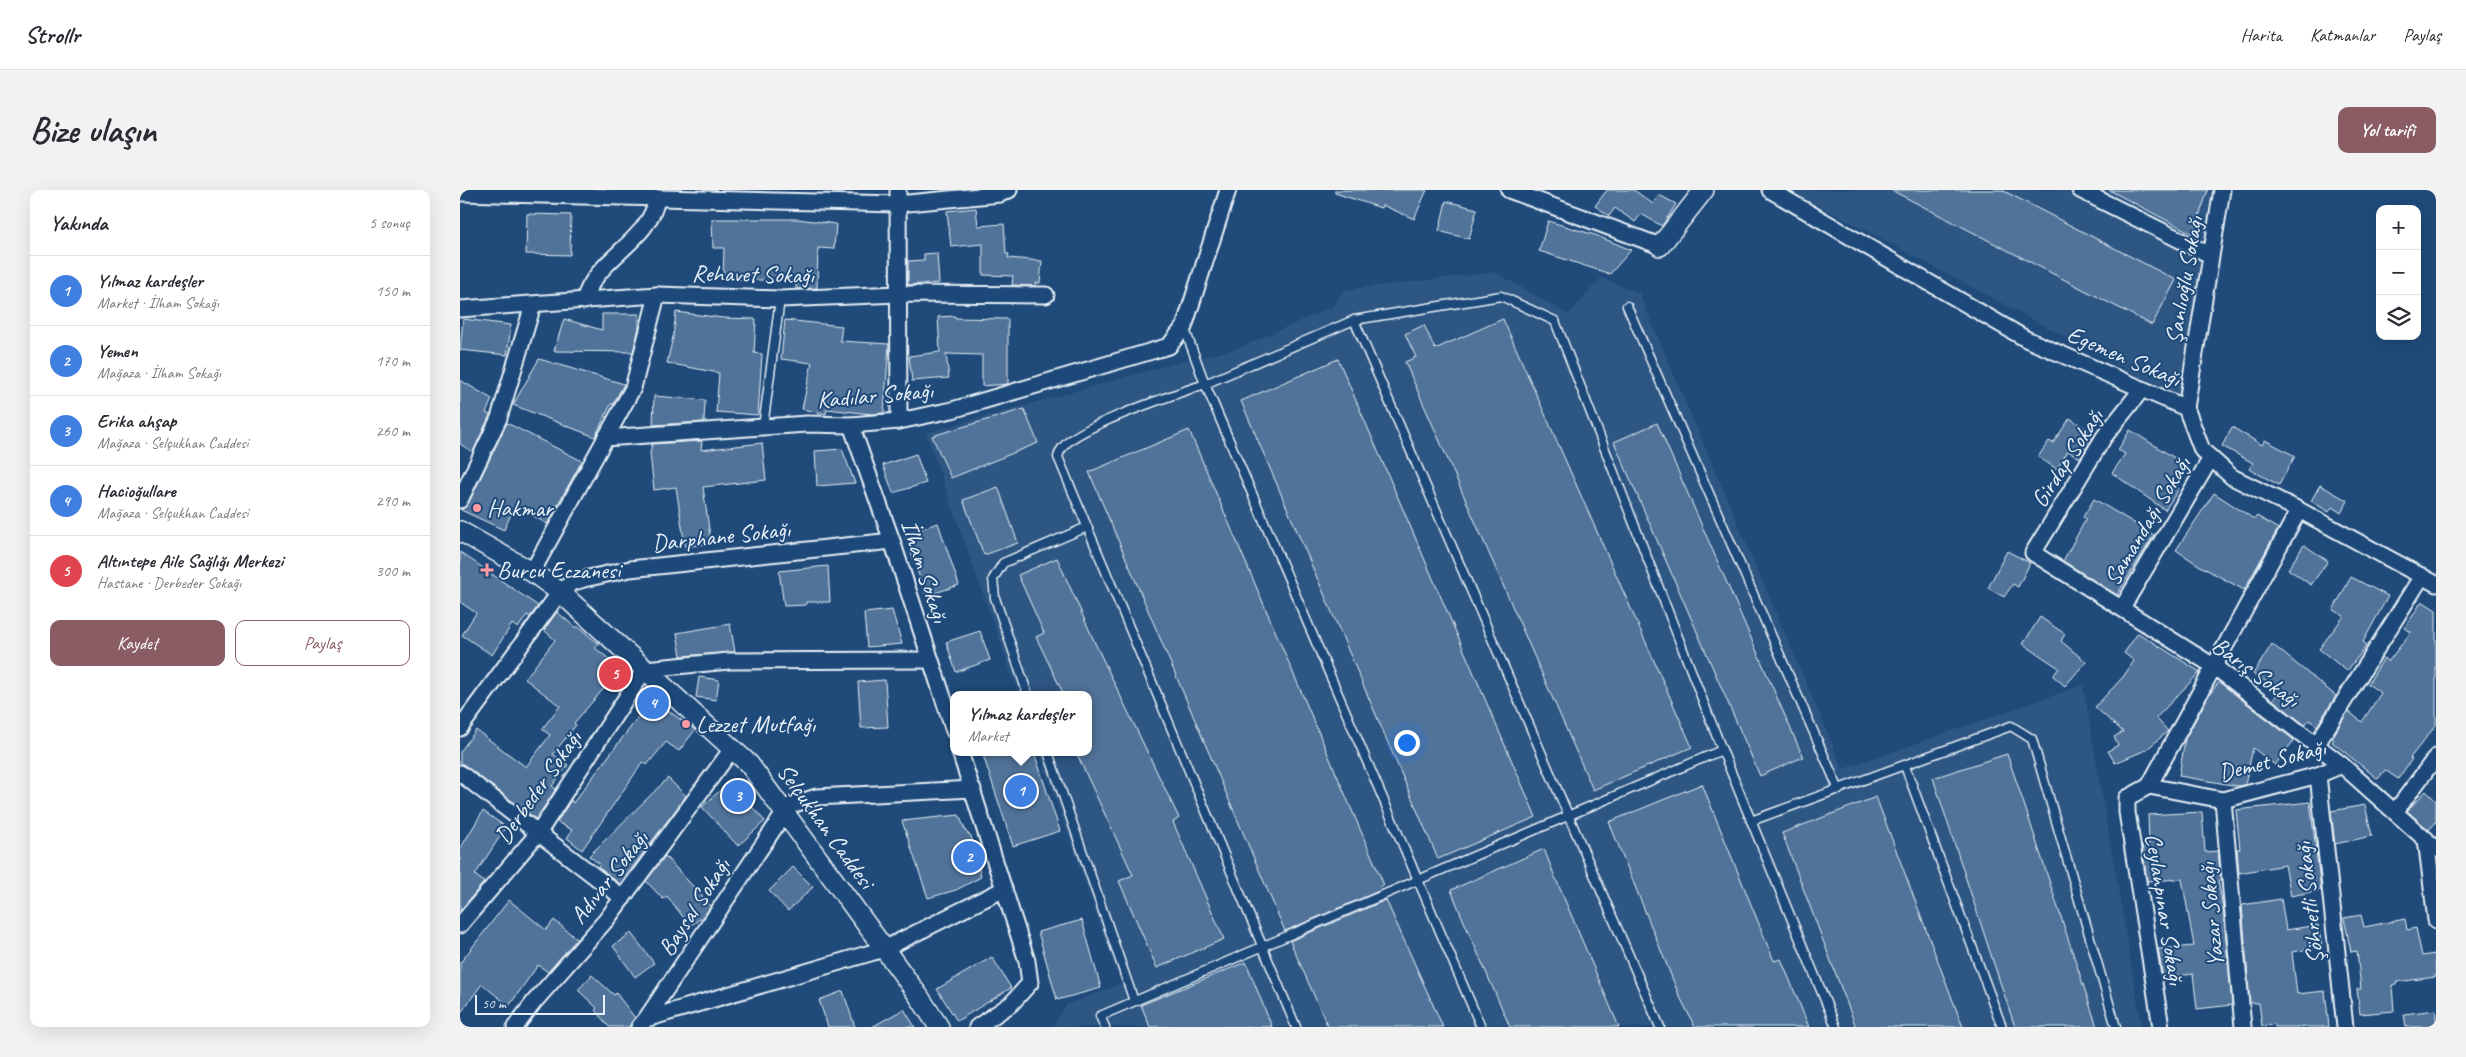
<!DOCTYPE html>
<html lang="tr">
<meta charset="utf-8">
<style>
:root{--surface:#fff;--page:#f2f2f3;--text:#2b2b33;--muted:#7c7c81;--line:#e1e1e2;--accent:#8a5d65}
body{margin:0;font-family:Caveat,sans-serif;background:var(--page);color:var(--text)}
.controls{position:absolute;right:15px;top:15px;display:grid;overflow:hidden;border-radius:10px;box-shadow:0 5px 20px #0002}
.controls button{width:45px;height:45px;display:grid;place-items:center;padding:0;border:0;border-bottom:1px solid var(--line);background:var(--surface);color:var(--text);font:25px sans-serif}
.scale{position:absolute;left:15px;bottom:12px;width:130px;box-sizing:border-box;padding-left:5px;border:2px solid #e8f1f8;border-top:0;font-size:14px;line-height:18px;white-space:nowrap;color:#e8f1f8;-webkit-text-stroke:4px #1f4a7a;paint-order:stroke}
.you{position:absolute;left:946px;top:552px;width:18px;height:18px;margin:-12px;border:4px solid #fff;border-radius:50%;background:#1a73e8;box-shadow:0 0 0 8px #1a73e833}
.badge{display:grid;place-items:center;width:32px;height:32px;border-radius:50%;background:var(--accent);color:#fff;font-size:16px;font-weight:700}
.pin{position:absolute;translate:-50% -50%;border:2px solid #fff;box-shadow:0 1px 5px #0006}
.popup{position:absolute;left:490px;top:501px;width:142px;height:65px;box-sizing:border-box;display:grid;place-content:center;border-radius:10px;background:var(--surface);filter:drop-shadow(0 1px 4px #0005);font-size:16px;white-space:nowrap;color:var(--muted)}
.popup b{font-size:19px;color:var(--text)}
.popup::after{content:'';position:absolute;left:50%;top:100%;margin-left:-10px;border:10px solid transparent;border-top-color:var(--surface)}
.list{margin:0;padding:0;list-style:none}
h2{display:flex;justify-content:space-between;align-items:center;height:65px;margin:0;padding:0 20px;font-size:21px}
h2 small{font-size:16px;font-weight:400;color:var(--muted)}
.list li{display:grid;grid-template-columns:32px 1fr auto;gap:15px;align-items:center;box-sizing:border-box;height:70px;padding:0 20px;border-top:1px solid var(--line)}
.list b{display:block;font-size:19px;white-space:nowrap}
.list p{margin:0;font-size:16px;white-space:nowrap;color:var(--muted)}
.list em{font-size:16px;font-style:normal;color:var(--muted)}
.actions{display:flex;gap:10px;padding:15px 20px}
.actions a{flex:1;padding:11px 0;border:1px solid var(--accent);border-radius:10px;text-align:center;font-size:18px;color:var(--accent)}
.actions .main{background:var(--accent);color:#fff}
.icon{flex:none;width:28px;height:28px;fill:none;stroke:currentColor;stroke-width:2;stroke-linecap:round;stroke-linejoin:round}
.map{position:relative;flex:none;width:1976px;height:837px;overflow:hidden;border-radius:10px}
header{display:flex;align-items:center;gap:30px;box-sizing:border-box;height:70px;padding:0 25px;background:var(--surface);border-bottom:1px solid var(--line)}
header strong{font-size:24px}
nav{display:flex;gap:28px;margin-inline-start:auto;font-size:18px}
.intro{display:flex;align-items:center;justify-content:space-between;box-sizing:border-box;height:120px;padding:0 30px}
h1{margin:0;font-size:35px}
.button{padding:12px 22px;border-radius:10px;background:var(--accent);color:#fff;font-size:18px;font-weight:700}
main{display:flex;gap:30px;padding:0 30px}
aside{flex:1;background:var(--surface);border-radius:10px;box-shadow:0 5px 20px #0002}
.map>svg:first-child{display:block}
.built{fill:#2e5683}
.building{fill:#517399;stroke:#e8f1f8}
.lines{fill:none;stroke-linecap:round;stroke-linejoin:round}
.service-casing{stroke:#e8f1f8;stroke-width:11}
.minor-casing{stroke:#e8f1f8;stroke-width:19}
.tertiary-casing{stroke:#e8f1f8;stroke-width:22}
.service{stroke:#1f4a7a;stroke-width:8}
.minor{stroke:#1f4a7a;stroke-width:15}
.tertiary{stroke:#1f4a7a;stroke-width:19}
.poi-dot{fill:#ff9aa2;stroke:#1f4a7a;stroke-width:2}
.labels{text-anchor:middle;stroke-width:4;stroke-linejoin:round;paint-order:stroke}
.street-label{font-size:24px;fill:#e8f1f8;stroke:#1f4a7a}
.poi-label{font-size:24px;fill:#e8f1f8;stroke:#1f4a7a;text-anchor:start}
</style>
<header>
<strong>Strollr</strong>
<nav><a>Harita</a><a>Katmanlar</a><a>Paylaş</a></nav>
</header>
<div class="intro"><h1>Bize ulaşın</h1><a class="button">Yol tarifi</a></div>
<main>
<aside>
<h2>Yakında<small>5 sonuç</small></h2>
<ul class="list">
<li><span class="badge" style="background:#3f7fe0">1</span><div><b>Yılmaz kardeşler</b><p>Market · İlham Sokağı</p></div><em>150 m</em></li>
<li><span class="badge" style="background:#3f7fe0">2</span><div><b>Yemen</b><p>Mağaza · İlham Sokağı</p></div><em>170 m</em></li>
<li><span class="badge" style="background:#3f7fe0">3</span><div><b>Erika ahşap</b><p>Mağaza · Selçukhan Caddesi</p></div><em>260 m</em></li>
<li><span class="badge" style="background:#3f7fe0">4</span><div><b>Hacioğullare</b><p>Mağaza · Selçukhan Caddesi</p></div><em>290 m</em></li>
<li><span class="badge" style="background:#e0444e">5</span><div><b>Altıntepe Aile Sağlığı Merkezi</b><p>Hastane · Derbeder Sokağı</p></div><em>300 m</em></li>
</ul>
<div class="actions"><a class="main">Kaydet</a><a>Paylaş</a></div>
</aside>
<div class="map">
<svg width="1976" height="837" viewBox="0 0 1976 837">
<rect width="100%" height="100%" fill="#1f4a7a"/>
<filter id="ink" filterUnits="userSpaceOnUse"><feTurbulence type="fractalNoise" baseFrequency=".02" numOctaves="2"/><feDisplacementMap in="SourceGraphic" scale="10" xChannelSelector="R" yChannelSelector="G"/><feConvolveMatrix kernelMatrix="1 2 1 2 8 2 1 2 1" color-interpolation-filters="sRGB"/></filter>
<g filter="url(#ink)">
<g class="built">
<path d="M1330 0H1754L1718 207 1641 166Z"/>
<path d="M1035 82 1108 125 1141 88 1179 103 1383 579 1623 495 1682 837H593L606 815 661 794 579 562H628V505H559L466 243 712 174 776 159 872 117 885 100Z"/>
</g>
<g class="building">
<path d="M875 0H967L954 29 922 15 921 18 875 3Z"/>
<path d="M1147 0H1174L1193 14 1199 5 1216 14 1202 36 1181 24 1175 32 1155 18 1149 26 1135 16Z"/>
<path d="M1431 0H1542L1716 90 1692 135Z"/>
<path d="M1649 0H1748L1733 44Z"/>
<path d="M986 11 1017 19 1009 49 979 41Z"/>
<path d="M516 18 518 36 544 34 546 64H549L548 68 582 71 580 93H576V96L552 95 553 86 523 85V54L491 57 487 21Z"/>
<path d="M67 24 111 25 110 65 66 64Z"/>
<path d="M252 29H338L376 34 374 59 358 58 357 98 336 99V91L263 89 264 58H253Z"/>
<path d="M1088 31 1135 45 1171 60 1150 84 1079 61Z"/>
<path d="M477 63 479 93 448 95V71L464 70V64Z"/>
<path d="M216 122 263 128 296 129 294 163 302 164 298 225 256 222 259 183 207 173 213 147Z"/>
<path d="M142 124H179V138L173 162 94 161 104 129 142 140Z"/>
<path d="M495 126V128L548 129V194L522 196V165L486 164 489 188 452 191 449 166 480 162 478 127Z"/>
<path d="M3 129 51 135 47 165 0 160Z"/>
<path d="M1043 129 1232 557 1133 600 945 172 956 167 945 144 964 135 975 159Z"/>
<path d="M325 130 382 136 380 151 429 154 424 223 411 224 367 219 366 224 342 219 352 173 321 169Z"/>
<path d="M79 169 164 194 153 214H151L135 247 53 215Z"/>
<path d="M878 169 1076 627 978 669 781 211Z"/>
<path d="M0 190 32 209 26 223 30 225 13 262 0 254Z"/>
<path d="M194 206 245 210 244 232 193 235Z"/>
<path d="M564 219 578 253 491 288 472 246Z"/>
<path d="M1610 228 1635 245 1620 268 1608 261 1597 279 1578 267 1589 251 1593 253Z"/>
<path d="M47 233 122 271 87 334 55 315 44 340 1 320 8 314Z"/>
<path d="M1197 233 1343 567 1300 586 1154 252Z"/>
<path d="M1772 237 1802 255 1805 250 1835 266 1819 295 1789 279 1793 273 1762 256Z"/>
<path d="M729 240 924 695 920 696 921 700 825 741 629 282Z"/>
<path d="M1670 240 1729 277 1715 297 1719 299 1705 320 1652 283 1665 264 1658 260Z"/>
<path d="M242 251 241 260 302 253 306 290 243 297 251 353 225 357 216 297 194 300 190 263 192 254Z"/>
<path d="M382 259 395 293 357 296 355 261Z"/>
<path d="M456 264 466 293 433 303 423 275Z"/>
<path d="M1860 295 1888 311 1881 323 1872 317 1869 322 1851 311Z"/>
<path d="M538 297 558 353 524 365 503 310Z"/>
<path d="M1754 303 1794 329 1797 326 1818 339 1784 400 1740 376 1716 360Z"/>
<path d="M1634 309 1694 345 1657 405 1603 371 1626 329 1623 327Z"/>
<path d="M478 333 499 395 466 406 445 344Z"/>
<path d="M1844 355 1868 371 1851 395 1828 379Z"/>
<path d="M1547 361 1570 373 1558 397 1553 394 1544 407 1528 398Z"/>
<path d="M0 362 78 416 70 427 67 425 58 438 52 434 32 465 2 445 16 423 0 412Z"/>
<path d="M597 368 635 453 719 628 713 632 764 749 697 778 659 691 673 685 616 562H628V505H604L576 447 584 443 558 385Z"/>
<path d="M368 376 370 412H346V415L324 416 319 381Z"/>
<path d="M1891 387 1928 406 1903 452 1907 455 1887 481 1859 459 1884 426 1873 420Z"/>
<path d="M1962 411 1976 420V535L1950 568 1952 569 1938 589 1925 580 1918 589 1872 552 1874 550 1872 548 1888 521 1902 532 1921 503 1908 494 1924 468 1928 472 1951 442 1945 438Z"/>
<path d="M432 420 442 454 407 457 404 423Z"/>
<path d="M97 422 116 438 117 436 139 454 135 458 166 482 152 501 146 496 114 533 116 535 93 564 108 575 92 596 96 599 76 629 0 572V562L16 540 66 577 90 545 82 539 100 516 65 489 95 450 84 440Z"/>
<path d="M1580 427 1605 444 1601 451 1626 472 1605 496 1593 486 1599 478 1563 454Z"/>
<path d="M270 434 275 462 221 466 217 443Z"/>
<path d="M520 441 530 470 496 482 486 452Z"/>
<path d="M1678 443 1740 482 1696 528 1708 541 1686 560 1655 573 1648 561 1658 555 1654 547 1663 542 1635 517 1663 487 1674 471 1664 463Z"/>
<path d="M1812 454 1876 506 1857 536 1849 530 1845 535 1813 510 1820 500 1793 484Z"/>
<path d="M239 487 259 490 256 510 236 507Z"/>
<path d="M425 490 428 537 401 538 398 492Z"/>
<path d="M1759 492 1834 550 1815 575 1793 558 1785 595 1778 596 1719 586 1725 549 1749 505Z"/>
<path d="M192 509 235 540 219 561 206 552 187 575 183 572 122 660 107 648 112 640 97 632 111 610 113 613Z"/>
<path d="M522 562H574L600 641 553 656Z"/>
<path d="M1547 564 1566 620 1637 837H1555L1531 765 1473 588Z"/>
<path d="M208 588 226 606 160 694 138 677 140 674 129 666Z"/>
<path d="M269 592 305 631 278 656 242 617Z"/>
<path d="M1242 594 1314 771 1321 769 1349 837H1235L1219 805 1149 632Z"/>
<path d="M1966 601 1976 611V632L1969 640 1947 621Z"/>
<path d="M1416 607 1482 782 1503 837H1396L1322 643Z"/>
<path d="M1850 612 1861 700 1831 706 1825 675 1779 683 1777 659H1780L1776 620Z"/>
<path d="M1905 615 1912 646 1875 654 1871 621Z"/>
<path d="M23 621 46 637 15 685 24 692 0 721V659Z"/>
<path d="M1742 622 1745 662 1758 661 1761 690H1758L1763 718 1772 815 1737 819 1733 784 1703 788 1698 759 1734 756 1722 689 1687 691 1682 655 1689 654 1688 625Z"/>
<path d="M499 625 506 642 511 646 521 687 496 700 468 708 442 631Z"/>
<path d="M1084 659 1095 687 1159 837H1050L1002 727 991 700Z"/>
<path d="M205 666 251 716 244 726 230 736 207 706 203 709 186 691Z"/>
<path d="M333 677 353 697 328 721 309 701Z"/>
<path d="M1821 709 1826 740 1858 735 1862 757 1832 762 1837 804 1865 801 1869 837H1815V834L1802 836 1799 813H1790L1782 715Z"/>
<path d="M49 710 86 740 94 730 117 749 88 782 78 775 49 816 22 794 0 824V773Z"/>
<path d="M926 710 983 837H868L830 751Z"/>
<path d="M1901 725 1904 737 1945 729 1947 740 1956 738 1962 766 1975 764 1976 787 1936 792V794L1932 795 1934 821 1900 824 1897 799H1901L1897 761 1891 762 1884 728Z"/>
<path d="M622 730 641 798 597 810 578 742Z"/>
<path d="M171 743 194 773 175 787 153 756Z"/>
<path d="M532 767 551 798 497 831 477 799Z"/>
<path d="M786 772 812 837H690L681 815Z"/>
<path d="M132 785 154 805 156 803 175 828 169 837H149L135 820 137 818 118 800Z"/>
<path d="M383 801 395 837H368L359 810Z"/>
<path d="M444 819 455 837H412Z"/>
<path d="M1976 820V837H1946L1944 824Z"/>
</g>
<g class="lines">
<defs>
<g id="service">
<path d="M1167 116 1379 600"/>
<path d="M894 130 1200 837"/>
<path d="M724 137 745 194 894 130 1041 106 1095 131 1262 560 1376 837"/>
<path d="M303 237 320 109"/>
<path d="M568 505 535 408 533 389 543 373 627 337"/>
<path d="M588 562 674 811"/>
<path d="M1445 576 1542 837"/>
<path d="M1291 631 1551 536 1572 549 1656 837"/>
<path d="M645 837 640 826 1262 560"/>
<path d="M836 837 598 267C599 264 600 260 603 257 618 236 716 204 745 194L1021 837"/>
</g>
<g id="minor">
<path d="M438 0 439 231"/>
<path d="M1049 0 1200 56"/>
<path d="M1310 0 1566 149 1726 218 1742 260 1772 287 1839 320 1976 394"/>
<path d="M1620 0 1750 65"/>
<path d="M0 3 438 14 540 4 549 0"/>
<path d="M124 111C135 68 190 52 197 8"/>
<path d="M0 119 197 105 320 109 439 104 586 105"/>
<path d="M1682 199 1644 247 1573 363 1755 477 1882 575 1976 659"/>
<path d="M1726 218 1762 0"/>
<path d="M391 235 432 351 494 541"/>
<path d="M145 248 347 234 391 235 439 231 492 220 709 156 724 137 768 0"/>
<path d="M0 310 39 228 73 115"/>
<path d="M72 382 173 198 197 105"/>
<path d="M1662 418 1751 268"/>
<path d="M0 538 100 402 111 393 124 389 170 379 432 351"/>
<path d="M1857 554 1962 386"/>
<path d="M500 562 567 771 570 793 551 814 517 837"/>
<path d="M0 583 163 708"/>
<path d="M1858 585 1885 837"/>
<path d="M1689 596 1839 320"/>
<path d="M1763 610 1783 837"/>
<path d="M1935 622 1976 567"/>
<path d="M1966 649 1976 730"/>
<path d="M0 735 79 642 185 479 269 471 470 470"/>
<path d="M186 829 424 759 544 699"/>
<path d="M55 837 74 812 147 729 272 559"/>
<path d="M179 837 186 829 329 616 356 607 513 599"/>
<path d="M1701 837 1667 622V608L1689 596 1763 610 1858 585 1882 575"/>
</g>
<g id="tertiary">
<path d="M1200 56 1244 0"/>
<path d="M0 341 72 382 100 402 289 574 458 805 479 837"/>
</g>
</defs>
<use href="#service" class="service-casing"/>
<use href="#minor" class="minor-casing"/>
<use href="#tertiary" class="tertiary-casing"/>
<use href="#service" class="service"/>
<use href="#minor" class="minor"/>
<use href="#tertiary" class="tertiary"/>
</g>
</g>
<g class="poi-dot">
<circle cx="17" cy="318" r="5"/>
<path d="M24.5 372.5h5v5h5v5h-5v5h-5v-5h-5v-5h5z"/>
<circle cx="226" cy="534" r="5"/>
</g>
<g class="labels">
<g class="street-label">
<text transform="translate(293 84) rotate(1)" y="8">Rehavet Sokağı</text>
<text transform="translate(1724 90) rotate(-80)" y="8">Şanlıoğlu Sokağı</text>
<text transform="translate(1664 166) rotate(23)" y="8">Egemen Sokağı</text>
<text transform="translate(415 205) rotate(-5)" y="8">Kadılar Sokağı</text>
<text transform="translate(1607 268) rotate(-57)" y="8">Girdap Sokağı</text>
<text transform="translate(1687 331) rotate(-59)" y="8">Samandağı Sokağı</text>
<text transform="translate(261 346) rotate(-6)" y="8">Darphane Sokağı</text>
<text transform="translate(465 381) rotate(72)" y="8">İlham Sokağı</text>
<text transform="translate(1796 482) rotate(36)" y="8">Barış Sokağı</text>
<text transform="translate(1812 570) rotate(-14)" y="8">Demet Sokağı</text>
<text transform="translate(78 597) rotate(-55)" y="8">Derbeder Sokağı</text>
<text transform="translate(366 636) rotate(54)" y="8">Selçukhan Caddesi</text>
<text transform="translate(149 687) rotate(-52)" y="8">Adıvar Sokağı</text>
<text transform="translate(1849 713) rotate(-96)" y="8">Şöhretli Sokağı</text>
<text transform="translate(234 717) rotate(-57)" y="8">Baysal Sokağı</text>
<text transform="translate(1705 719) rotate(81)" y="8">Ceylanpınar Sokağı</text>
<text transform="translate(1751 725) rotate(-95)" y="8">Yazar Sokağı</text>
</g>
<g class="poi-label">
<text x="27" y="326">Hakmar</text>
<text x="37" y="388">Burcu Eczanesi</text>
<text x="236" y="542">Lezzet Mutfağı</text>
</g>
</g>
</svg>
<div class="controls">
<button>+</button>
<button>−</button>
<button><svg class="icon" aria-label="layers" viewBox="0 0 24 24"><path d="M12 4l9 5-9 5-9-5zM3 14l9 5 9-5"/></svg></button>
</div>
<div class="scale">50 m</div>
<div class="you"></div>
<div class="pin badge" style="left:561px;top:601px;background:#3f7fe0">1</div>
<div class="popup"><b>Yılmaz kardeşler</b>Market</div>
<div class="pin badge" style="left:509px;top:667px;background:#3f7fe0">2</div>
<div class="pin badge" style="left:278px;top:606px;background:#3f7fe0">3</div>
<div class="pin badge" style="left:193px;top:513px;background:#3f7fe0">4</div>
<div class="pin badge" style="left:155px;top:484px;background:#e0444e">5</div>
</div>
</main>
